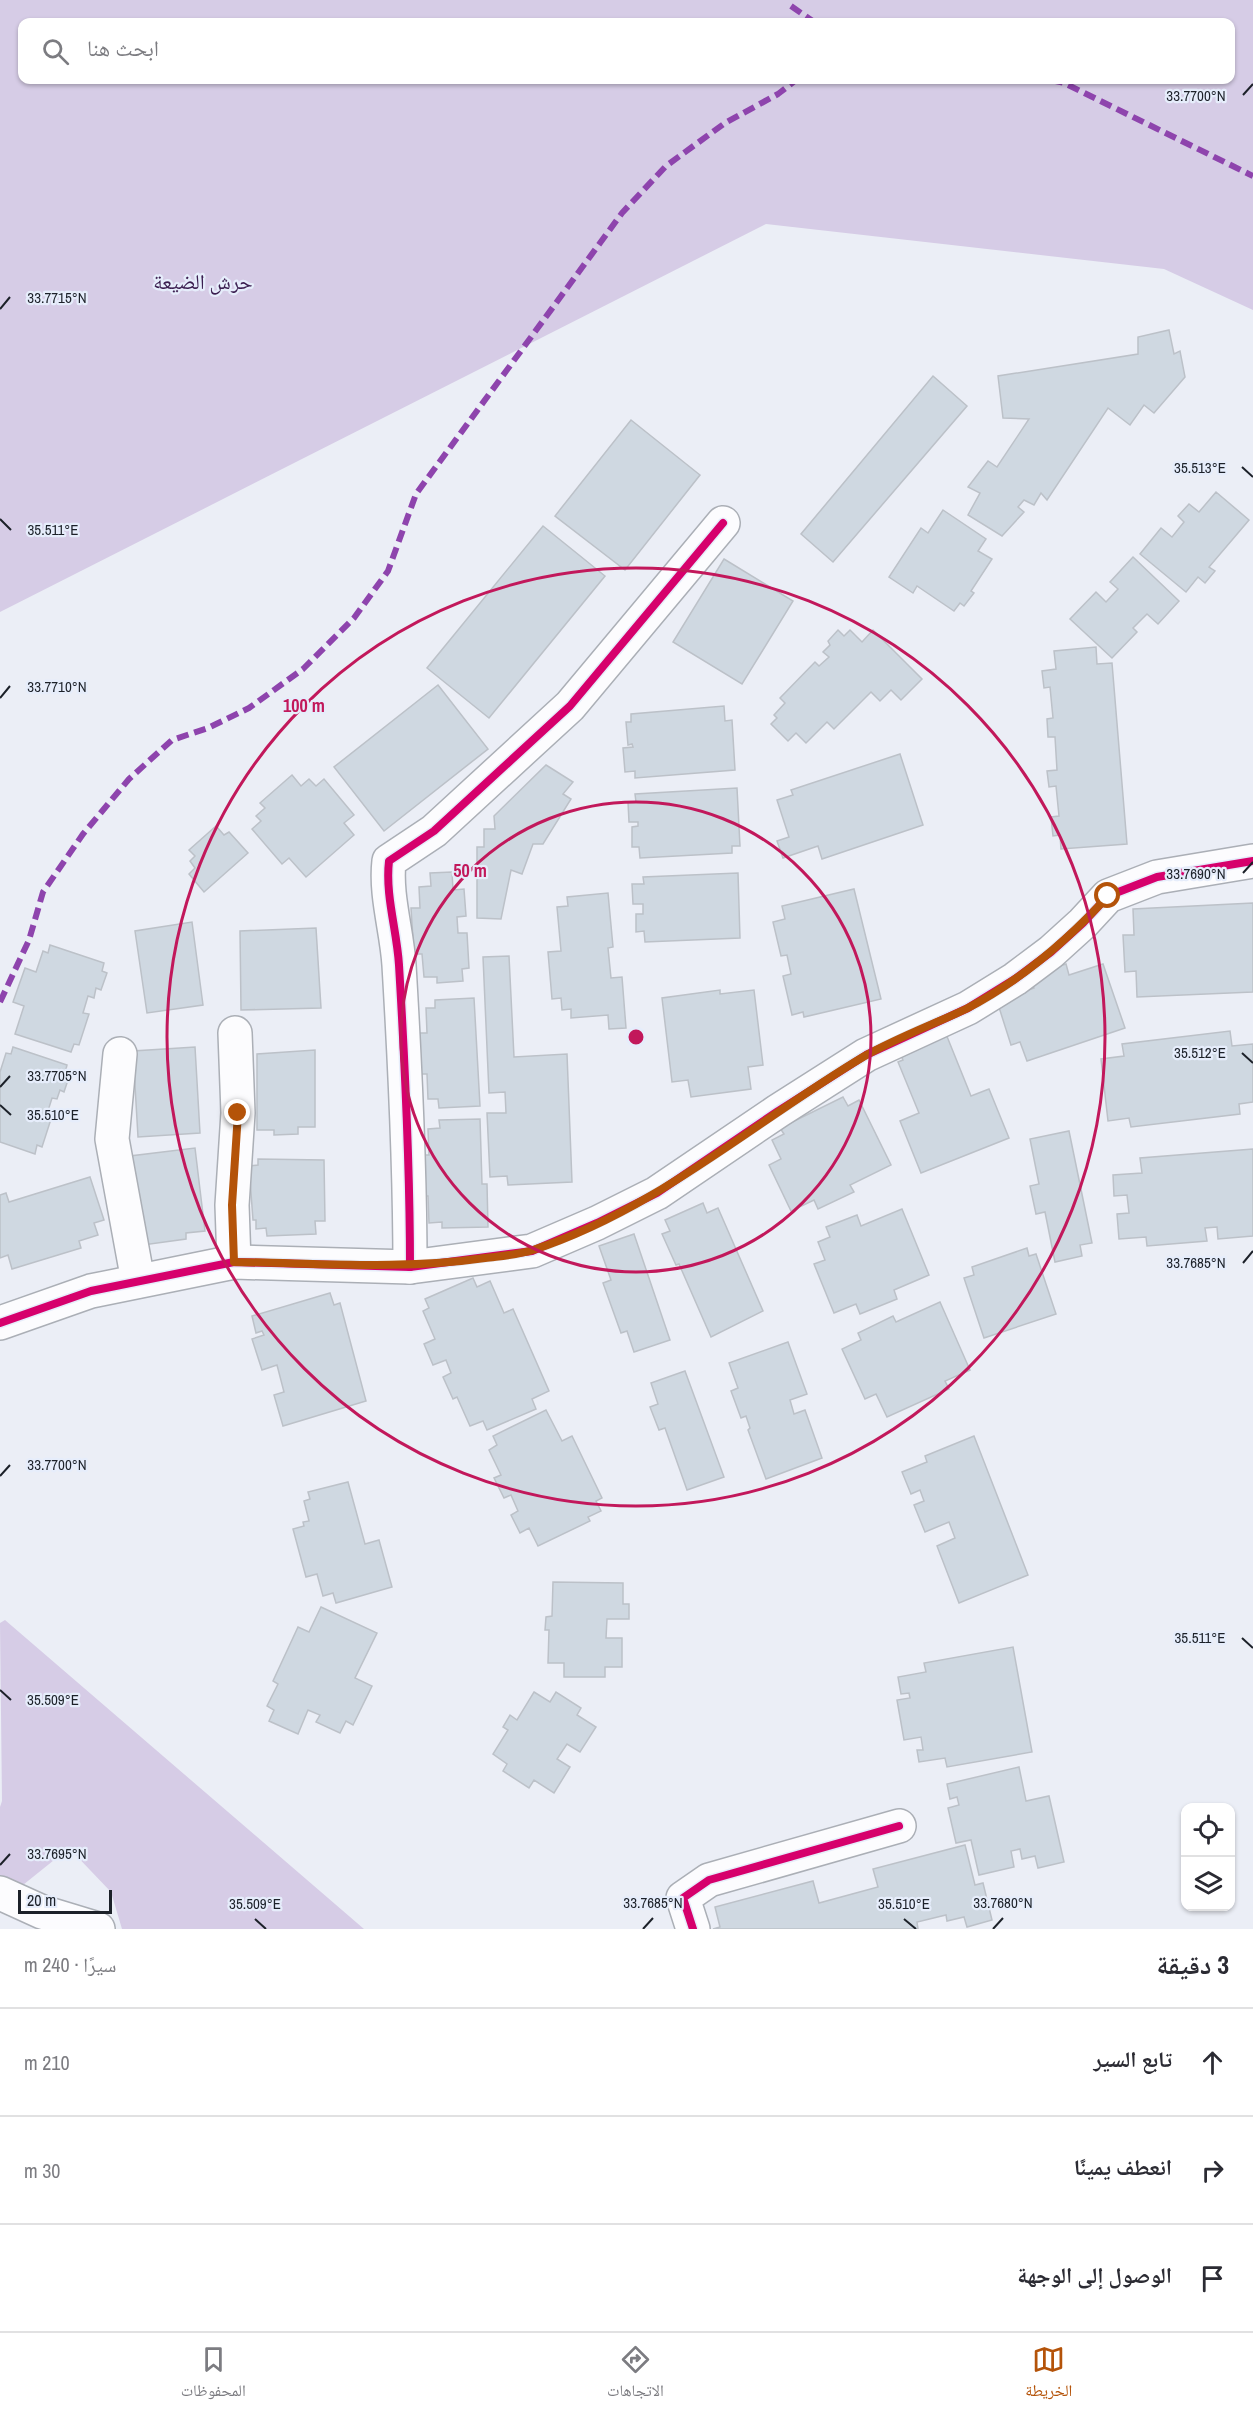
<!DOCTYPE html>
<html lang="ar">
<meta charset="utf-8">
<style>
:root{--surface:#fff;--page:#f7f7f7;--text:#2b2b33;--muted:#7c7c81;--line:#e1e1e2;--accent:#b45309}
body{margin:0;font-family:"Archivo Narrow","Noto Naskh Arabic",sans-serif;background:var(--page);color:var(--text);direction:rtl}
.controls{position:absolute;right:18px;bottom:18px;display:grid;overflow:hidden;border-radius:12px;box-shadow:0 2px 4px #0004}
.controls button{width:54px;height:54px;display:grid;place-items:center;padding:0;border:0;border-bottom:2px solid var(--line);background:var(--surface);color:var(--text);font:30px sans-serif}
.scale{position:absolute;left:18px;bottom:15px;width:94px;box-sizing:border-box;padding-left:6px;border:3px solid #1c2129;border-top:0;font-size:16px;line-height:21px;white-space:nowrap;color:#1c2129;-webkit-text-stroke:4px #e6edfb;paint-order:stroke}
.stop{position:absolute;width:18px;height:18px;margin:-14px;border:4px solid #b45309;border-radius:50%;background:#fff}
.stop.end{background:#b45309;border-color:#fff;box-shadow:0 2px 6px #0008}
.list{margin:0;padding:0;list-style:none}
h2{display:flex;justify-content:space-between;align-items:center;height:78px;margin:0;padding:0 24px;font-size:26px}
h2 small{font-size:20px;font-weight:400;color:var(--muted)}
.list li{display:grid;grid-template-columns:39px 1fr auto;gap:18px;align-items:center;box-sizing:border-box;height:108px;padding:0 24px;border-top:2px solid var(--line)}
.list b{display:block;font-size:22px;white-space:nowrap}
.list em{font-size:20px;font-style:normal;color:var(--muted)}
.icon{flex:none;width:33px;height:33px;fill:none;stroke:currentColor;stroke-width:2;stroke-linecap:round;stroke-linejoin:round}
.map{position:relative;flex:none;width:1253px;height:1929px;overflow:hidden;direction:ltr}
.search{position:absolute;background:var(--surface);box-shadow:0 2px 4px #0004;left:18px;right:18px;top:18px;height:66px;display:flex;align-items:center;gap:15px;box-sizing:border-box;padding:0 21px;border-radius:12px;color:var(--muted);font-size:22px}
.sheet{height:402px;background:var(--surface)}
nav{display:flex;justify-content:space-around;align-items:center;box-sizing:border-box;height:84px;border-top:2px solid var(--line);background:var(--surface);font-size:16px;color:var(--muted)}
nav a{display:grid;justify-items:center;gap:3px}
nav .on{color:var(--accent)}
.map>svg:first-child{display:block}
.forest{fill:#d6cce6;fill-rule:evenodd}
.building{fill:#cfd8e1;stroke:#bcc1c8;stroke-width:1.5}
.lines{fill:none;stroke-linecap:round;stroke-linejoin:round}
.minor-casing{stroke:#abafb6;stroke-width:36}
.minor{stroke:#fcfcfe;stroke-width:33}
.quiet{stroke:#8e44ad;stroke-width:6;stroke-dasharray:12 6;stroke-linecap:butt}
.cycleway-casing{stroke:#e6edfb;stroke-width:11}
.cycleway{stroke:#d6006c;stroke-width:8}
.route{stroke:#b45309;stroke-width:8}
.ticks{fill:none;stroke:#1c2129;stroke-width:2}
.ring{fill:none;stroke:#c2185b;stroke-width:3}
.labels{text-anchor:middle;stroke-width:4.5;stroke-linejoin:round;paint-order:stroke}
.park-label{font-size:21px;fill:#3b1e50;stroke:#e6edfb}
.ticks-label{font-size:15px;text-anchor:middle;fill:#1c2129;stroke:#e6edfb;stroke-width:4.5;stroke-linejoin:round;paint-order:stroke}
.centre{fill:#c2185b;stroke:#e6edfb;stroke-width:3}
.ring-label{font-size:18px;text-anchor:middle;font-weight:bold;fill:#c2185b;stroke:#e6edfb;stroke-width:4.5;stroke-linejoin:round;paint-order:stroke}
</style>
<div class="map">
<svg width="1253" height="1929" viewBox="0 0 1253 1929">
<rect width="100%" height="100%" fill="#ebeef6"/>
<g class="forest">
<path d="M0 0H1253V310L1164 269 766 224 0 612ZM22 22H1230V80H22Z"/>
<path d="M5 1620 364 1929H122L111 1892 69 1848 18 1889 0 1878V1807L2 1801 0 1623Z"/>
</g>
<g class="building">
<path d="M1169 330 1174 354 1180 351 1185 377 1154 413 1144 405 1130 425 1108 408 1047 500 1041 493 1034 505 1024 500 1018 507 1024 512 1002 536 968 515 980 493 968 487 988 461 997 467 1029 419 1003 418 998 376 1138 354V337Z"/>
<path d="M933 376 967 406 833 562 801 534Z"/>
<path d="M631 420 700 475 625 570 555 516Z"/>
<path d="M1216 492 1249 520 1209 567 1215 571 1205 583 1198 577 1186 592 1140 554 1161 528 1172 537 1184 522 1178 516 1189 504 1199 512Z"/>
<path d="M943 510 986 539 978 551 992 559 971 591 974 593 964 606 960 603 954 611 917 586 913 593 889 577 921 528 928 533Z"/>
<path d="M543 526 605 576 489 718 427 668Z"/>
<path d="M1133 557 1179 601 1158 624 1147 614 1133 628 1137 632 1112 658 1070 619 1096 592 1106 602 1118 589 1110 582Z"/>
<path d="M724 559 793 601 742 684 673 642Z"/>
<path d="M838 630 844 636 850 630 862 642 873 630 922 679 901 700 891 690 880 701 871 692 834 729 827 722 806 743 796 733 788 741 771 724 777 718 774 715 785 703 780 698 815 662 819 666 829 657 823 652 830 645 828 641Z"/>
<path d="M1096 647 1097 664 1112 663 1127 844 1061 849 1060 835 1053 836 1051 817 1059 816 1056 786 1049 787 1047 771 1057 770 1055 737H1048L1047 719 1053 718 1050 687 1044 688 1042 671 1056 669 1054 651Z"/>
<path d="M438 685 488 749 384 831 334 767Z"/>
<path d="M724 706 725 721 732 720 735 770 635 778V771L625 772 623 748 633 747 632 744 628 745 626 722H631V714Z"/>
<path d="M900 754 923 825 822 859 818 846 783 858 777 841 789 837 777 800 793 795 791 790Z"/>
<path d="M546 765 573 782 563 794 571 799 543 844H533L522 874 511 870 501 919 477 918V847H484V829H495L494 816Z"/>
<path d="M292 775 301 786 309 779 316 786 324 779 354 815 344 823 354 835 306 877 289 858 282 864 252 829 261 821 256 816 265 808 260 803Z"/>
<path d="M737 788 740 846H732V853L640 858 639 847H632V827L638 826V822H629L628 802H636L635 794Z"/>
<path d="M216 826 224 835 229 832 248 853 204 892 189 874 195 868 190 861 195 856 189 850Z"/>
<path d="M452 872 453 890 464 889 466 916 457 917 458 933H467L469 968 462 969 463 981 437 983V977H424L422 954H414L411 908H420L419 887 431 886 430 873Z"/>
<path d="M738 873 740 938 645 942 644 931 636 932V914H643V904H633L632 884H644L643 877Z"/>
<path d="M854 889 881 999 804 1017 803 1012 792 1015 783 976 791 974 787 955 781 956 773 922 785 919 782 906Z"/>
<path d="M608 893 613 947 608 948 611 978 622 977 626 1028 609 1029 608 1015 571 1018V1009L562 1010 561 998 552 999 548 952 561 951 557 907 568 906 567 897Z"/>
<path d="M1253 903V992L1137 997 1136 971 1125 972 1123 935H1134L1133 909Z"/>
<path d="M192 922 203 1005 147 1013 135 931Z"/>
<path d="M316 928 321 1008 241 1010 240 931Z"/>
<path d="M50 945 104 963 102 971 107 973 101 990 96 988 94 998 88 996 83 1013 89 1014 79 1045 74 1044 71 1052 15 1034 24 1006 13 1002 25 968 36 972 43 951 48 953Z"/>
<path d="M509 956 514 1057 567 1054 572 1182 508 1185 507 1176 490 1177 487 1113H506L505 1092 489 1093 483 957Z"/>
<path d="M1066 964 1069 975 1103 964 1125 1028 1027 1061 1020 1042 1011 1045 997 1001 1034 988 1029 976Z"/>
<path d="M720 990V994L754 990 763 1065 748 1067 751 1089 691 1097 688 1080 672 1082 662 998Z"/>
<path d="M474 998 480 1106 439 1108 438 1099H428L427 1074H418L416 1033H427L426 1008H435V1000Z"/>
<path d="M1230 1031 1232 1046 1253 1044V1102L1239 1104 1240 1114 1131 1127 1129 1118 1108 1121 1101 1059 1124 1056 1122 1044Z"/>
<path d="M946 1034 971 1096 989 1089 1009 1138 921 1173 900 1121 919 1113 898 1062 903 1060 900 1053Z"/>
<path d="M13 1047 67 1065 65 1073 70 1074 64 1092 60 1090 57 1099 52 1098 47 1114 52 1116 42 1147 37 1145 35 1154 0 1142V1072L6 1053 11 1054Z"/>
<path d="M195 1047 200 1133 138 1137 133 1051Z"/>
<path d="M315 1050V1127H298V1134L274 1135V1130H257V1054Z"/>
<path d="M843 1097 848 1106 859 1100 891 1165 850 1185 854 1192 818 1209 814 1200 791 1211 769 1165 781 1159 772 1140 784 1134 780 1128Z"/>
<path d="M480 1119 482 1184H487L488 1227 442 1228V1222L429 1223 428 1196H420V1155H429L428 1129 440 1128 439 1120Z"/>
<path d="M1069 1131 1092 1243 1080 1245 1082 1256 1055 1262 1045 1212 1036 1214 1030 1186 1039 1184 1030 1139Z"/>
<path d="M195 1148 205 1231 186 1233V1239L143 1245 130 1156Z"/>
<path d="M1253 1149V1236L1218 1239 1217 1227 1205 1228 1207 1241 1147 1246 1146 1237 1119 1239 1117 1214 1129 1213 1127 1195 1114 1196 1113 1175 1142 1173 1140 1158Z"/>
<path d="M258 1159 324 1160 325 1221H315L316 1234 267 1236 266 1228 256 1229V1220H253L249 1166 258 1165Z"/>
<path d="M90 1177 104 1220 94 1223 98 1235 79 1241 81 1248 12 1269 8 1255 0 1258V1195L6 1193 9 1202Z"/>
<path d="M703 1203 707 1213 718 1208 763 1311 711 1337 679 1264 676 1265 662 1234 670 1231 665 1220Z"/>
<path d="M902 1209 929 1275 894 1290 897 1299 860 1314 856 1304 834 1313 814 1264 825 1260 818 1242 830 1237 826 1227 857 1215 861 1226Z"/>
<path d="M634 1234 670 1340 634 1352 627 1331 621 1333 603 1283 611 1280 599 1246Z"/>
<path d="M1027 1248 1029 1256 1036 1254 1056 1314 984 1338 964 1278 974 1275 972 1267Z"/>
<path d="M473 1278 477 1287 490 1281 504 1313 513 1309 549 1391 532 1399 536 1409 487 1430 483 1421 470 1426 457 1397 453 1399 443 1377 451 1373 446 1360 433 1365 424 1344 435 1339 423 1311 429 1308 425 1299Z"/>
<path d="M330 1293 334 1305 340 1303 366 1401 283 1426 274 1395 284 1392 277 1365 262 1370 252 1339 264 1335 262 1331 256 1333 252 1316Z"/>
<path d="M940 1302 970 1370 945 1381 949 1389 887 1417 876 1394 865 1399 842 1349 861 1340 858 1333 893 1316 896 1322Z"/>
<path d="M788 1342 807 1394 790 1400 794 1414 805 1410 822 1458 766 1479 748 1430 750 1428 746 1416 741 1418 731 1391 738 1388 729 1363Z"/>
<path d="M685 1371 724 1477 687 1490 665 1428 659 1430 650 1407 658 1404 651 1383Z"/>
<path d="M546 1410 562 1441 572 1436 602 1498 596 1501 601 1511 588 1517 590 1521 538 1546 529 1528 520 1533 511 1515 518 1511 511 1495 504 1498 494 1478 501 1475 489 1450 497 1445 493 1436Z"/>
<path d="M974 1436 1028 1575 959 1603 937 1546 955 1538 949 1522 925 1532 914 1505 924 1501 920 1490 911 1494 902 1472 927 1462 925 1456Z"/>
<path d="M348 1482 365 1544 379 1540 392 1587 336 1603 333 1593 323 1596 317 1574 306 1577 293 1529 304 1526 303 1522 309 1521 304 1501 310 1499 308 1492Z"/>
<path d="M553 1582 623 1583V1604H629V1619H607L606 1638H622V1667H605V1677H564V1663H548L549 1630H545L546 1617 552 1616Z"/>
<path d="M321 1607 377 1633 355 1678 372 1686 353 1725 346 1721 340 1733 316 1722 320 1715 308 1710 298 1734 269 1721 274 1710 267 1706 278 1684 273 1681 298 1627 309 1632Z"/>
<path d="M1013 1647 1032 1752 947 1767 945 1758 919 1762 917 1750H923L921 1737 904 1740 897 1700 910 1698 909 1693 901 1694 898 1677 926 1672 924 1663Z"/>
<path d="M534 1692 550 1702 556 1692 581 1708 577 1715 596 1727 580 1752 567 1744 557 1759 570 1767 554 1793 534 1780 529 1788 503 1771 507 1764 493 1754 508 1730 503 1727 510 1715 517 1720Z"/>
<path d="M1019 1767 1026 1801 1049 1796 1064 1862 1038 1868 1035 1856 1022 1859 1020 1849 1011 1851 1014 1867 979 1875 971 1840 956 1843 948 1808 959 1805 957 1797 950 1799 947 1784Z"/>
<path d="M965 1845 975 1885 983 1883 992 1920 967 1927 964 1917 947 1921 946 1915 917 1922 918 1929H713L720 1927 715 1907 813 1881 819 1903 878 1887 873 1869Z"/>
</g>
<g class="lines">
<defs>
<g id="minor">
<path d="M120 1054 112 1139 138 1281"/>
<path d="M234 1262 232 1205 238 1113 235 1033"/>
<path d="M410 1267C410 1166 405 1065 399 965 397 931 385 895 389 861L434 831 570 706 723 523"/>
<path d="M0 1323 91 1291 234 1262 410 1267 532 1251 597 1223 657 1193 778 1111 866 1055 968 1008 1015 979 1051 952 1083 923 1108 896 1157 877 1253 861"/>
<path d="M0 1893 42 1912 98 1929"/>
<path d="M693 1929 683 1898 709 1880 899 1826"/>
</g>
</defs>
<use href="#minor" class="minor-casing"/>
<use href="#minor" class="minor"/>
<g class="quiet">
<path d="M791 6 814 22"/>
<path d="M1051 80 1064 83 1253 176"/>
<path d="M0 1002 29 940 43 892 83 834 129 779 172 740 208 728 249 708 303 669 354 618 388 571 416 494 622 213 666 166 725 123 778 94 796 80"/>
</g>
<defs>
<g id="cycleway">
<path d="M410 1267C410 1166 405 1065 399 965 397 931 385 895 389 861L434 831 570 706 723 523"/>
<path d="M0 1323 91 1291 234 1262 410 1267 532 1251 597 1223 657 1193 778 1111 866 1055 968 1008 1015 979 1051 952 1083 923 1108 896 1157 877 1253 861"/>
<path d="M693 1929 683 1898 709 1880 899 1826"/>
</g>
</defs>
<use href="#cycleway" class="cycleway-casing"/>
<use href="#cycleway" class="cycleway"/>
</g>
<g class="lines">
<path class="route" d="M238 1113 232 1205 234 1262C318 1263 402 1270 485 1258 500 1256 518 1255 533 1250 656 1210 754 1122 863 1057 896 1038 932 1025 966 1009 1020 981 1067 941 1108 896"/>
</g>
<path class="ticks" d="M1243 95 1253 84M0 309 10 297M1242 467 1253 477M0 519 11 530M0 698 10 686M1243 873 1253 862M1242 1053 1253 1063M0 1087 10 1076M0 1105 11 1115M1243 1263 1253 1251M0 1476 10 1465M1242 1638 1253 1648M0 1690 11 1700M0 1865 10 1854M255 1919 266 1929M904 1919 916 1929M643 1929 653 1918M993 1929 1003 1918"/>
<g class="ring">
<circle cx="636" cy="1037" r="235"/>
<circle cx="636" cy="1037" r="469"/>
</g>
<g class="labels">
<g class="park-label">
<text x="203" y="289">حرش الضيعة</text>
</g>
</g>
<g class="ticks-label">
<text x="1196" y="101">33.7700°N</text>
<text x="57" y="303">33.7715°N</text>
<text x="1200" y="473">35.513°E</text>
<text x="53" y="535">35.511°E</text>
<text x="57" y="692">33.7710°N</text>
<text x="1196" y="879">33.7690°N</text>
<text x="1200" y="1058">35.512°E</text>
<text x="57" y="1081">33.7705°N</text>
<text x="53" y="1120">35.510°E</text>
<text x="1196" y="1268">33.7685°N</text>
<text x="57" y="1470">33.7700°N</text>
<text x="1200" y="1643">35.511°E</text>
<text x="53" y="1705">35.509°E</text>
<text x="57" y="1859">33.7695°N</text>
<text x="653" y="1908">33.7685°N</text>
<text x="1003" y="1908">33.7680°N</text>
<text x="255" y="1909">35.509°E</text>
<text x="904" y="1909">35.510°E</text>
</g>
<circle cx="636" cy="1037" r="9" class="centre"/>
<g class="ring-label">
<text x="304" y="712">100 m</text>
<text x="470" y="877">50 m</text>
</g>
</svg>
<div class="controls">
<button><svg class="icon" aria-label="locate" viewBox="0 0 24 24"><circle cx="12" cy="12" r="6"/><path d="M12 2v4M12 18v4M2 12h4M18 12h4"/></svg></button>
<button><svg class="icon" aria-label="layers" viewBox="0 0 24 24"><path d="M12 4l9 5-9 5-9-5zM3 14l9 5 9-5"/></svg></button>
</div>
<div class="scale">20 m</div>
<div class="stop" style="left:1108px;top:896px"></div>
<div class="stop end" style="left:238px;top:1113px"></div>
<div class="search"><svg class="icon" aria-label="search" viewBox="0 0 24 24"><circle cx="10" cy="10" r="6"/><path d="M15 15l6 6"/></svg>ابحث هنا</div>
</div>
<section class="sheet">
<h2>3 دقيقة<small>سيرًا · 240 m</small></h2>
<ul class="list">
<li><svg class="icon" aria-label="ahead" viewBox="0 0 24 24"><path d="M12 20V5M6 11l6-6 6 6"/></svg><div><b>تابع السير</b></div><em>210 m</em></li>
<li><svg class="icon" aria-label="right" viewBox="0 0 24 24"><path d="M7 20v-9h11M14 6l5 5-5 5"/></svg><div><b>انعطف يمينًا</b></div><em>30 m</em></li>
<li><svg class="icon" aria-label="arrive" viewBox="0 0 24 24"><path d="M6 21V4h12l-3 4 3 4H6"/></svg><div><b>الوصول إلى الوجهة</b></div></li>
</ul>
</section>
<nav>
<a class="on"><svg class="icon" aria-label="map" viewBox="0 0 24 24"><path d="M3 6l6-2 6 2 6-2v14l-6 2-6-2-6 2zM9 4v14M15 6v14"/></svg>الخريطة</a>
<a><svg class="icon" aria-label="directions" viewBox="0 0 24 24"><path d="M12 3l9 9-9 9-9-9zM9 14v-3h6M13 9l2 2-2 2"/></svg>الاتجاهات</a>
<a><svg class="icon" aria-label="saved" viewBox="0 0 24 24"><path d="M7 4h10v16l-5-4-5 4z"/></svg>المحفوظات</a>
</nav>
